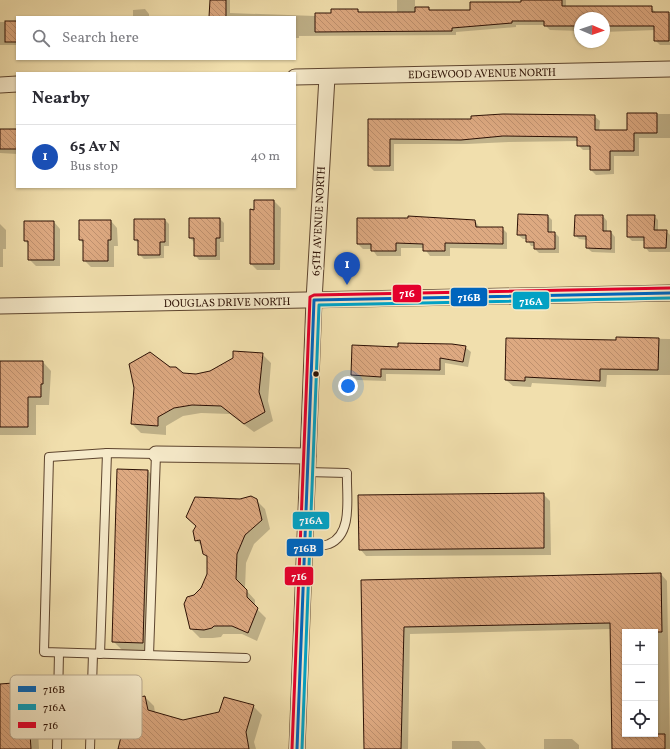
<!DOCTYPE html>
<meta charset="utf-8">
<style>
:root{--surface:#fff;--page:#f7f7f7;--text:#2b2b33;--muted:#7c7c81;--line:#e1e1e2;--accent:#111827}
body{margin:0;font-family:Vollkorn,serif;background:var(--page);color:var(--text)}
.controls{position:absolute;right:12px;bottom:12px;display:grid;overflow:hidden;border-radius:0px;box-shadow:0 1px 3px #0004}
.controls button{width:36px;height:36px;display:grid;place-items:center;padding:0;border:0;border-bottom:1px solid var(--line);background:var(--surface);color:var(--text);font:20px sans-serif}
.compass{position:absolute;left:574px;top:12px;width:36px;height:36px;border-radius:50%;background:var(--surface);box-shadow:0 1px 3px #0004;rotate:92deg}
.you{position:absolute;left:348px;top:386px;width:14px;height:14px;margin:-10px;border:3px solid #fff;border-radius:50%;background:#1a73e8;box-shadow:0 0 0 6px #1a73e833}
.badge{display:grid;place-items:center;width:26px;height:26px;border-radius:50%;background:var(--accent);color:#fff;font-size:13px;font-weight:700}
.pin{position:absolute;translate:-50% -33px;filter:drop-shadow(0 1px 2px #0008)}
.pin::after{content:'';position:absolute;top:21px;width:14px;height:12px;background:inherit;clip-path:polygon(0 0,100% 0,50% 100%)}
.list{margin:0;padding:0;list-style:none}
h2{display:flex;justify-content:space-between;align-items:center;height:52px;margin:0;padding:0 16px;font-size:17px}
h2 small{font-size:13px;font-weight:400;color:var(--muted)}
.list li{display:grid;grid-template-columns:26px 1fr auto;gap:12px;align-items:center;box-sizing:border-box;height:64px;padding:0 16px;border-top:1px solid var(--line)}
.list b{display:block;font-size:15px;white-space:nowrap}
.list p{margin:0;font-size:13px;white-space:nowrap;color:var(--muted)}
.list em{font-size:13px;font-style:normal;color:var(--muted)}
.icon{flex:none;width:22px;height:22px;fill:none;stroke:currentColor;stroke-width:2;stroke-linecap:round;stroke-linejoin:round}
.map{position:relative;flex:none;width:670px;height:749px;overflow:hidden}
.search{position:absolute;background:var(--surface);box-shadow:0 1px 3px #0004;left:16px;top:16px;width:280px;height:44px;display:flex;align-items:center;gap:10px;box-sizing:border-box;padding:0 14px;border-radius:0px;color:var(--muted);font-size:15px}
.panel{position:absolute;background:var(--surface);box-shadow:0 1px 3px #0004;left:16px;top:72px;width:280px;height:116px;border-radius:0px}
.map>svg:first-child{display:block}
.shadow{fill:#0003;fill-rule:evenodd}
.building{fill:url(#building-back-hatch);stroke:#2c1004}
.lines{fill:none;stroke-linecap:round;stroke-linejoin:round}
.lane-casing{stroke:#5d442e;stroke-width:10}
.street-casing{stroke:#5d442e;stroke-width:17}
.lane{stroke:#f6eaca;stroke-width:8}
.street{stroke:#f6eaca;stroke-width:15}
.bus-1-casing{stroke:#f6eaca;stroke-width:6}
.bus-2-casing{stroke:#f6eaca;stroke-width:6}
.bus-3-casing{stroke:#f6eaca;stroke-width:6}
.bus-1{stroke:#0065bd;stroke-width:3}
.bus-2{stroke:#02a1c4;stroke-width:3}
.bus-3{stroke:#e4002b;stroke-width:3}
.bus-dot{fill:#2c1004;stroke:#f6eaca;stroke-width:1.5}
.labels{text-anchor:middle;stroke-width:4;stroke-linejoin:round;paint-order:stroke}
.street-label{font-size:11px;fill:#2c1004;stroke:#f6eaca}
.key{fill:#f6eaca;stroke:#b9a98f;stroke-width:1}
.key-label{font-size:11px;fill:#2c1004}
.line-badge{stroke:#f6eaca;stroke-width:1.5}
.badge-label{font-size:11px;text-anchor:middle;font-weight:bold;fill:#fff}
</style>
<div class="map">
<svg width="670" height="749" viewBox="0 0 670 749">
<defs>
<pattern id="building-back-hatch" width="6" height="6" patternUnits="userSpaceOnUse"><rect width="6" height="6" fill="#dda981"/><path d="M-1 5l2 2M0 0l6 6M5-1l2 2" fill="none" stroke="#be906e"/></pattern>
</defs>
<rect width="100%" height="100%" fill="#f1dfad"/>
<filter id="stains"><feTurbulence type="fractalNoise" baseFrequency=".005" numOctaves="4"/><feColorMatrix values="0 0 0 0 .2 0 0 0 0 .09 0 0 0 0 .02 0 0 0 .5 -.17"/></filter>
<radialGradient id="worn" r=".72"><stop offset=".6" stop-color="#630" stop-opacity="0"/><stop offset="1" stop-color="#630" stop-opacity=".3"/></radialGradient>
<g class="shadow">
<path d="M211 0H230V13L315 16 358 10 361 13H397V0H415V8H428L431 11H471L522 3V0H566V7H651L656 13H668L670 14V45H660L655 40V30L604 32V18H580V31L550 30 545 25H516V27L456 32V35L299 36V38H295V17H210Z"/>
<path d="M145 9 149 14V17H172H133V10Z"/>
<rect x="0" y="22" width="17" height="23"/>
<path d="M628 114H670V138H639V156H614V174L596 175 591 170V150H583L578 145V141L509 142 467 144H394V171H374L369 166V120H472L594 116 600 121 599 131H628Z"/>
<path d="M17 129V154L0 153V130Z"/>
<path d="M255 201H274L281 208 280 270H257L251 264Z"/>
<path d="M548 216 552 220V233H555L559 237V253H539L535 249V246H531L527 239H523L518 235Z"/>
<path d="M603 216 607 221V232H611L615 237V253L592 252 587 248V240L579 239 575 235Z"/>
<path d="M654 216 658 220V231H666L670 235V252H649L645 247V241H632L628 237Z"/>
<path d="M220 219 224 223V242H220V260H199L195 255V243L190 238Z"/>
<path d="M165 220 169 224V246H164V258L144 259 139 254V244L135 240Z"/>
<path d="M111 221 117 228 118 246H114V267H91L84 260V244L80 240Z"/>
<path d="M475 221 480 228H502L507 233V249L450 248V256H430L424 248H401V256H377L372 249H363L358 244Z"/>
<path d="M54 222 60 229V266H36L29 259V245L25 241Z"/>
<path d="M0 224 6 230V249H3V267H0Z"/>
<path d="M617 338 670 339V375H607L606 387 532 383 531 387 513 386 506 380 617 341Z"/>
<path d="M465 347 471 352 468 367 445 363V375L386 374V381L357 380 352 375 399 349Z"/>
<path d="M262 354 271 363 268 401 273 421 254 432 230 414 201 413 183 416 166 426V435L141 433 132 424 170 368 183 374 197 375 210 372Z"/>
<path d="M0 362H43L51 371 49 405H36V435H0Z"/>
<path d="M118 470 148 471 157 479 152 651 122 650 113 641Z"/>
<path d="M543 494 550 501 551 555 366 556 360 549Z"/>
<path d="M256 500 265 509 270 529 254 544 246 563 245 589 255 600V607L266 618 257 641 242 634H223L221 637 213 638H200L191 629 202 588 208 574V558L204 554 203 547 196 540Z"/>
<path d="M661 574 667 581 670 749H613L611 629 410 634 408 749H365L362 581ZM625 632H655V734H625Z"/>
<path d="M13 684 21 693 23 720 29 719 38 728 39 749H0V685Z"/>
<path d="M145 697 154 706 155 713 183 721 253 706 262 715 254 742 256 749H119Z"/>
<path d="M544 739H572L579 745V749H544Z"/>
<path d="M452 741H479L486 749H452Z"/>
</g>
<g class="building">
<path d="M210 0H226V17H209Z"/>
<path d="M521 0H562V6H652V12H669V41H654V26H604V18H580V26H544V21H512V23L452 28V31L315 32V13H331V9H358V12H415V7H429V10H470V2H521Z"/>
<rect x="5" y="21" width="12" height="21"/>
<path d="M627 113H657V133H634V151H610V170H590V146H577V137L503 136 461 140 390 139V166H368V119H471V116L503 114 595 115V130H627Z"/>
<rect x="0" y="129" width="17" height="20"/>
<path d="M254 200H274V264H250V209L254 210Z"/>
<path d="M518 214 548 215V232H555V249H534V242H526V235H517Z"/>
<path d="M575 215H603V231H611V249L586 248V236H574Z"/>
<path d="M627 215H655L654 230H667L666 248H644V237H627Z"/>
<path d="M408 216 475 220 476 227H503V244L445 243V251H423V244L396 243V251H371V244H357V218H408Z"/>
<path d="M189 218H220V238H216V256H194V238H189Z"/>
<path d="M134 219H165V242H160V255H138V240H134Z"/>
<path d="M79 220H111V240H108V261H83V240H79Z"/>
<path d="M24 221H54V260H28V241H24Z"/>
<path d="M616 337 659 338 658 370 600 369V381L525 377V381L505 380 506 338 616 340Z"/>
<path d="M398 343 452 344 466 346 463 362 440 358V370L381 369V377L351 375 352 345 398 347Z"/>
<path d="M233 351 263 353 259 392 265 412 244 424 221 406 192 405 174 408 158 417V426L131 424 134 388 129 364 150 352 170 367H176L183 373 196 374 210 371 233 358Z"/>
<path d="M0 361H43V384H41V397H28V427H0Z"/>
<path d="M117 469 148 470 143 643 112 642Z"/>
<path d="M544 493V548L359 550 358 495Z"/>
<path d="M251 496 257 499 262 520 245 535 237 554 236 579 247 590V597L258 608 248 633 232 626H214L212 628 204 630 190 629 184 604 187 597 194 595 201 588 207 574V556L203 554 200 540 195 541 193 531 196 526 186 517 195 497 240 499Z"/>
<path d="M661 573 662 632H625V734H665V749H612L610 623 404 627 401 749H364L361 580Z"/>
<path d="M13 683 16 719 29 718 31 749H0V684Z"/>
<path d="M145 696 148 710 183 720 219 712 224 697 254 705 246 732 249 749H118L121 737 115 702Z"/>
</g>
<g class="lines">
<defs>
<g id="lane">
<path d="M107 453 49 457 44 652 246 658"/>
<path d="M304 545C312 545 322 547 329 544 354 534 346 495 347 473L307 472"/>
<path d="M100 654 107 453 156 454 149 655"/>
<path d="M57 749 59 653"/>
<path d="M90 749 93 654"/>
</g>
<g id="street">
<path d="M295 77 670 69"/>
<path d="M0 85 17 84"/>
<path d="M0 306 670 293"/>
<path d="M156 454 308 456"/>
<path d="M297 749 314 300 327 77"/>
</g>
</defs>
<use href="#lane" class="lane-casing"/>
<use href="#street" class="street-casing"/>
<use href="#lane" class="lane"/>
<use href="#street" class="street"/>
<defs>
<path id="bus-1" d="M297 749 314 300 670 293"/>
<path id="bus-2" d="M302 749 319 305 670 298"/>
<path id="bus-3" d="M292 749 310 297 314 295 670 288"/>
</defs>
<use href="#bus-1" class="bus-1-casing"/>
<use href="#bus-2" class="bus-2-casing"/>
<use href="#bus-3" class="bus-3-casing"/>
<use href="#bus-1" class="bus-1"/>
<use href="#bus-2" class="bus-2"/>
<use href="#bus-3" class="bus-3"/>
</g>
<circle class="bus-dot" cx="316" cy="374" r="3.5"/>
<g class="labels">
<g class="street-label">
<text transform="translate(482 73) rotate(-1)" y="4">EDGEWOOD AVENUE NORTH</text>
<text transform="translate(318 221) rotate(-87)" y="4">65TH AVENUE NORTH</text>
<text transform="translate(227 302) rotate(-1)" y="4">DOUGLAS DRIVE NORTH</text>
</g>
</g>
<rect x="10" y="675" width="132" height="64" rx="6" class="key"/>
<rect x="18" y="686" width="18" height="6" fill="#0065bd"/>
<rect x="18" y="704" width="18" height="6" fill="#02a1c4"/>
<rect x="18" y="722" width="18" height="6" fill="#e4002b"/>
<g class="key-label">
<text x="43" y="693">716B</text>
<text x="43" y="711">716A</text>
<text x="43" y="729">716</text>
</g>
<g class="line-badge">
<rect x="392" y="284" width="30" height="19" rx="4" fill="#e4002b"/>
<rect x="450" y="287" width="38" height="20" rx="4" fill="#0065bd"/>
<rect x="512" y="291" width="38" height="19" rx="4" fill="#02a1c4"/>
<rect x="292" y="511" width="38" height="19" rx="4" fill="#02a1c4"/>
<rect x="286" y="538" width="38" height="19" rx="4" fill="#0065bd"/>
<rect x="284" y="566" width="30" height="20" rx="4" fill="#e4002b"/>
</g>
<g class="badge-label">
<text x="407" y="297">716</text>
<text x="469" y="301">716B</text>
<text x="531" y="305">716A</text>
<text x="311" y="524">716A</text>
<text x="305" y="552">716B</text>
<text x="299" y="580">716</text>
</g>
<rect width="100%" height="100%" filter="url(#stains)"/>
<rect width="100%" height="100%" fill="url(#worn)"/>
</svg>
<div class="controls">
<button>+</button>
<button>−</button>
<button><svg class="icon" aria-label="locate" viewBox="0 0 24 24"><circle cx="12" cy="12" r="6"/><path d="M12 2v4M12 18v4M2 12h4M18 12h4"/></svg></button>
</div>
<svg class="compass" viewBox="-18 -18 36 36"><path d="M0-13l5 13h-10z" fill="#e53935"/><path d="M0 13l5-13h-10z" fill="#7c7c81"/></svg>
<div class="you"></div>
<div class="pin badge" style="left:347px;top:285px;background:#1a4fb4">1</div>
<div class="search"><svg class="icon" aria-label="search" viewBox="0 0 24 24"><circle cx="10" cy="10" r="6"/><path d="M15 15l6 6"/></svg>Search here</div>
<section class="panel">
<h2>Nearby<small></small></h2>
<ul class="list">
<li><span class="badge" style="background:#1a4fb4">1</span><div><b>65 Av N</b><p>Bus stop</p></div><em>40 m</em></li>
</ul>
</section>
</div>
